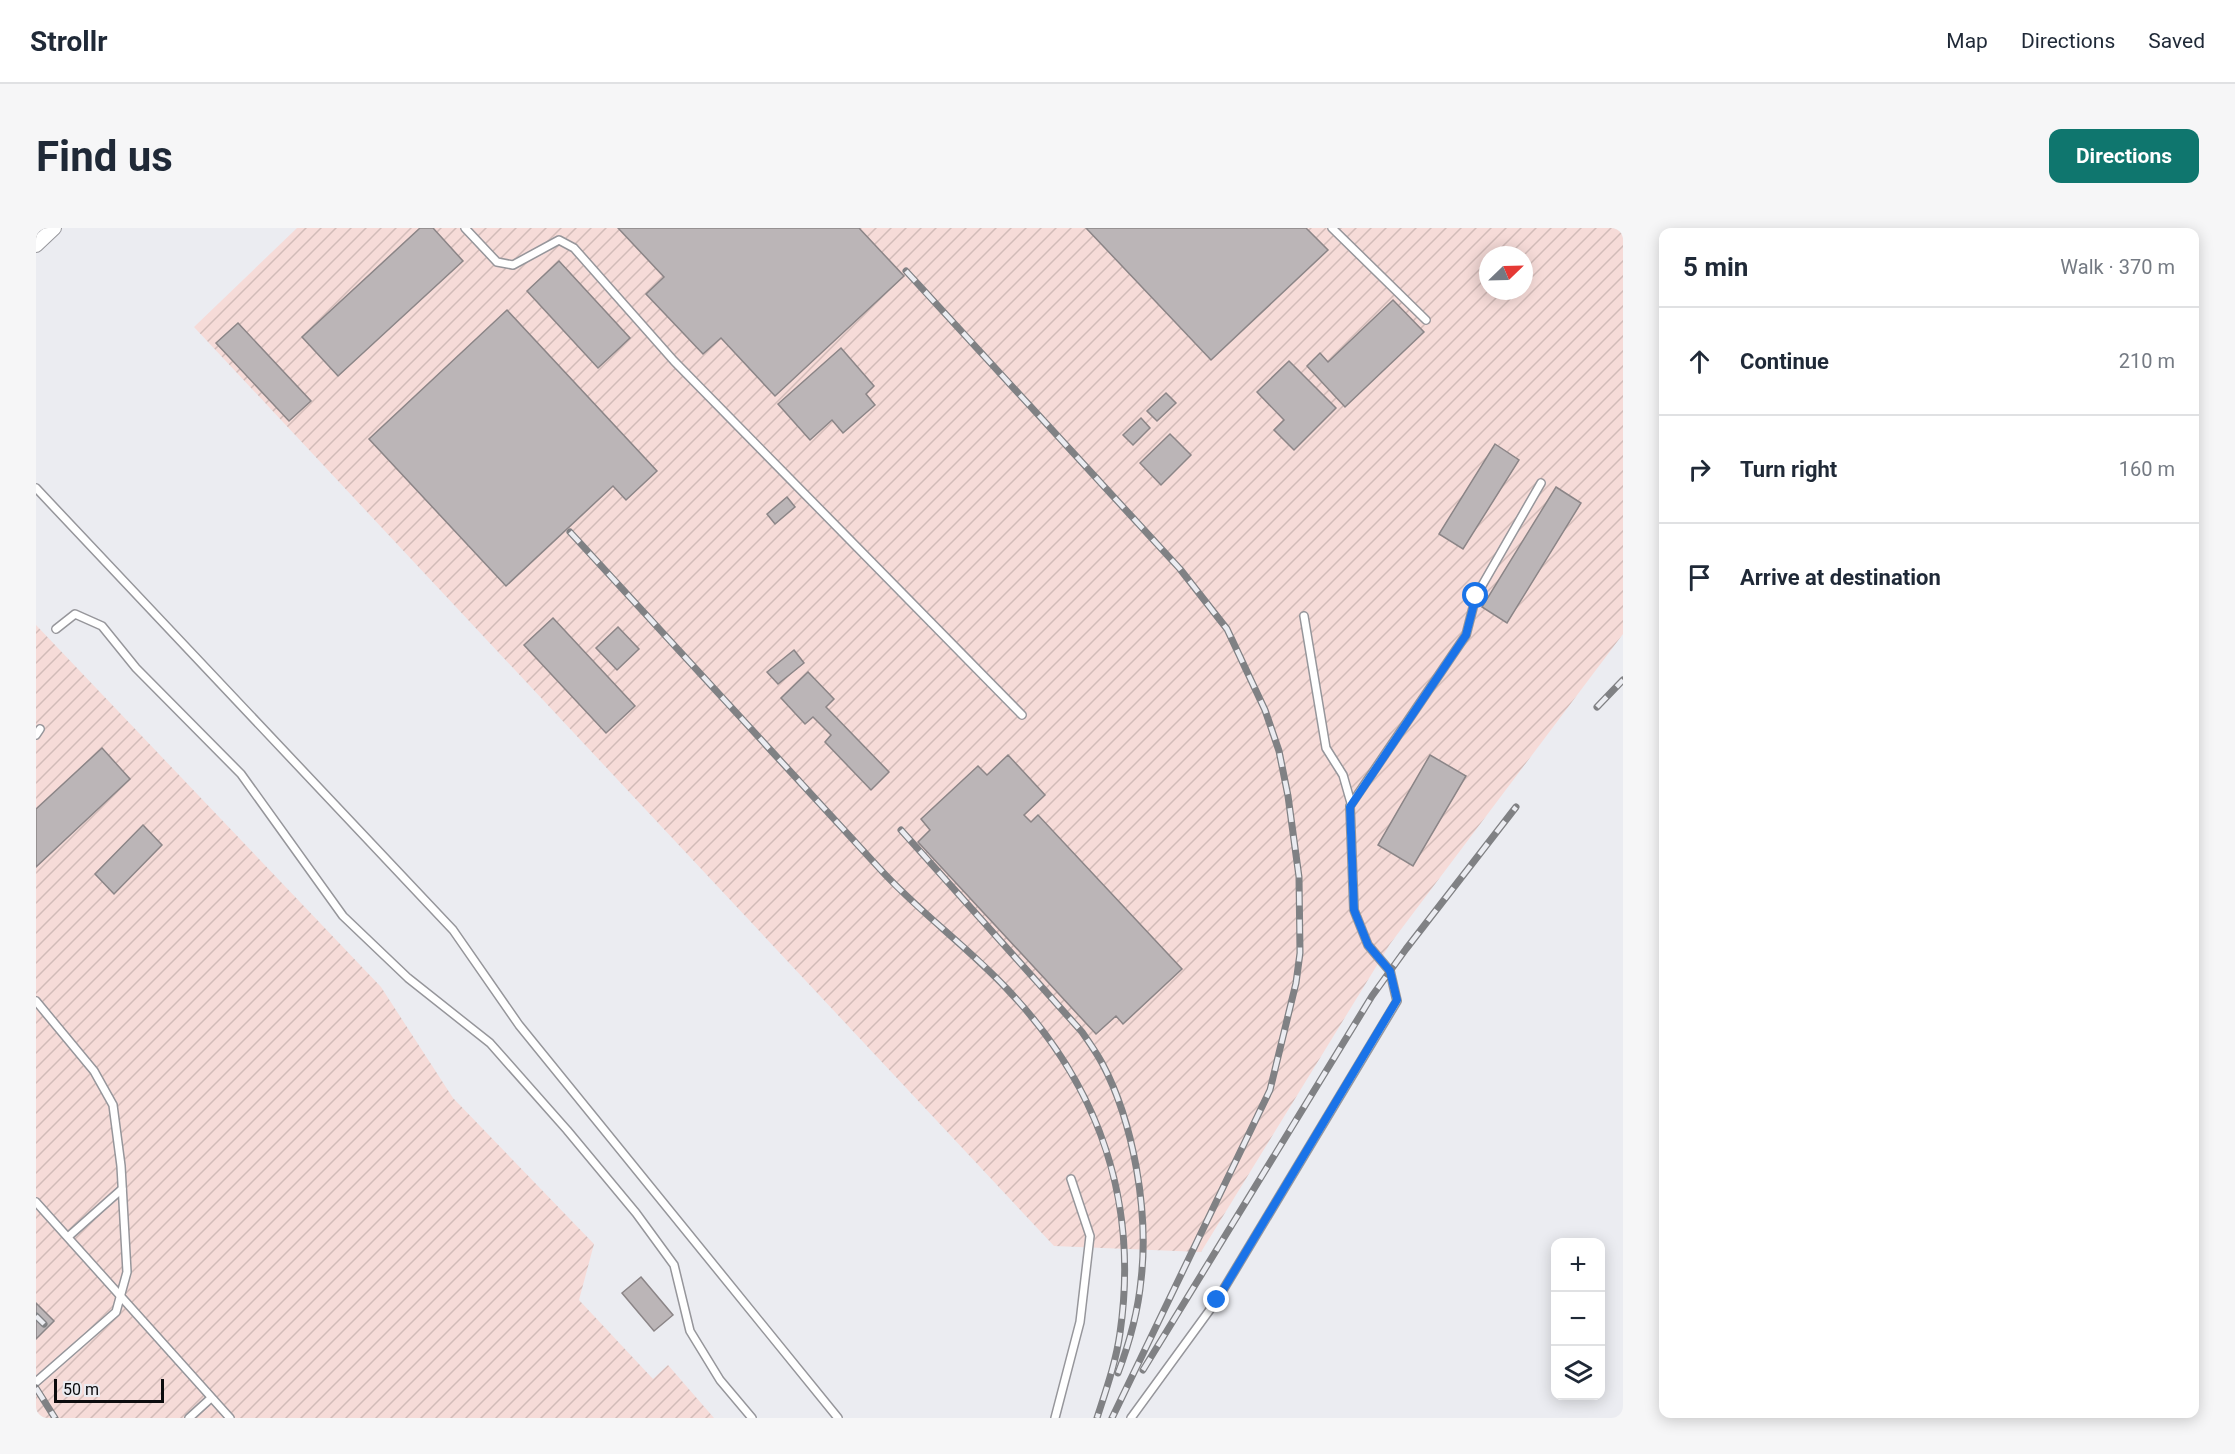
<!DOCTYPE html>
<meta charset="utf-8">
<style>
:root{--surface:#fff;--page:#f6f6f7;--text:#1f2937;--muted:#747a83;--line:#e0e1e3;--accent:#0f766e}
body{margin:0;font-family:Roboto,sans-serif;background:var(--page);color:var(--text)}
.controls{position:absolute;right:18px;bottom:18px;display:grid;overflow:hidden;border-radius:12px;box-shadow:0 3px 15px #0003}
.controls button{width:54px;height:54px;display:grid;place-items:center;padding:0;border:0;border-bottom:2px solid var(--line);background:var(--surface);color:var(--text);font:30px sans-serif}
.compass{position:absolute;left:1443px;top:18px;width:54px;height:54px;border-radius:50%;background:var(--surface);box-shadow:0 3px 15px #0003;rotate:67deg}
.scale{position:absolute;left:18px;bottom:15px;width:110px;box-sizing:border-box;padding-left:6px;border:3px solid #0b0b0d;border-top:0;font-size:16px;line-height:21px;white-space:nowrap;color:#0b0b0d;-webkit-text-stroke:4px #ebecf1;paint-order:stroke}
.stop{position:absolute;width:18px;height:18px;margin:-14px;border:4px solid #1a73e8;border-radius:50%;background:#fff}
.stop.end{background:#1a73e8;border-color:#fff;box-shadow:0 2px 6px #0008}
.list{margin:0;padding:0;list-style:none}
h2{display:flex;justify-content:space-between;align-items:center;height:78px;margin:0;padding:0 24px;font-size:26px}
h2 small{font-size:20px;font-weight:400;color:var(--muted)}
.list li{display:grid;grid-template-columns:39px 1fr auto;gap:18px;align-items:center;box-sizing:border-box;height:108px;padding:0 24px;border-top:2px solid var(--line)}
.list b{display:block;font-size:22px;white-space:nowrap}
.list em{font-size:20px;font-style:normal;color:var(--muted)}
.icon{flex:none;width:33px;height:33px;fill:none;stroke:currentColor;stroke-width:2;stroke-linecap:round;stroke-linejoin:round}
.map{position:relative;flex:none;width:1587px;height:1190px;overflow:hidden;border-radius:12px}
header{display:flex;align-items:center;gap:36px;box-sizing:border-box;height:84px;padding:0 30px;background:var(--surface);border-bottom:2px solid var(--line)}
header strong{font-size:28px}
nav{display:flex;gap:33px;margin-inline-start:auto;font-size:21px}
.intro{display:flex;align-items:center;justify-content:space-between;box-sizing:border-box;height:144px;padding:0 36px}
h1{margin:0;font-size:42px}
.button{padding:15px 27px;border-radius:12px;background:var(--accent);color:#fff;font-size:21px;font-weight:700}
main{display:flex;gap:36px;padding:0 36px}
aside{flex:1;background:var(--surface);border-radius:12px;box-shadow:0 3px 15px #0003}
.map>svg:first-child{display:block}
.industrial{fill:url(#industrial-furrows);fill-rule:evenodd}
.building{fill:#bbb5b7;stroke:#8b8587;stroke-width:1.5}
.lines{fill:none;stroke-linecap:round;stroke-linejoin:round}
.lane-casing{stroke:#96969b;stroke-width:10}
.street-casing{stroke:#96969b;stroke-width:16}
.lane{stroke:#fff;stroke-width:7}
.street{stroke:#fff;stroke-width:14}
.rail-casing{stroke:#808184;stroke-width:7}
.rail{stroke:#ebecf1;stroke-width:4.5;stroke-dasharray:14;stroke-linecap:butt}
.route{stroke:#1a73e8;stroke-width:8}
</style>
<header>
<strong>Strollr</strong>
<nav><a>Map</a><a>Directions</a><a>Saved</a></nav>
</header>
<div class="intro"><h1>Find us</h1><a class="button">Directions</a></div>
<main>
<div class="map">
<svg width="1587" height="1190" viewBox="0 0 1587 1190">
<defs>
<pattern id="industrial-furrows" width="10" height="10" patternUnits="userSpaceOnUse" patternTransform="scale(1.5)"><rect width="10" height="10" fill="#f6dbd8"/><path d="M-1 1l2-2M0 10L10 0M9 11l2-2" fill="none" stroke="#d2bbb8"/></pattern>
</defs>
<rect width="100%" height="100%" fill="#ebecf1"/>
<g class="industrial">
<path d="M261 0H1587V406L1354 716 1165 1024 1018 1018 158 99ZM1452 27H1488V63H1452Z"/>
<path d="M0 397 345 759 417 870 558 1016 543 1072 617 1151 632 1137 678 1190H0Z"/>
</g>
<g class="building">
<path d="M384 0H397L427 33 302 148 266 109Z"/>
<path d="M582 0H823L868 48 739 168 685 110 667 126 610 66 628 49Z"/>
<path d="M1050 0H1270L1292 22 1175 132Z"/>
<path d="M523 33 594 110 562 140 491 63Z"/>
<path d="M1357 72 1388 104 1309 179 1271 138 1284 125 1292 134Z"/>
<path d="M471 82 621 243 590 272 577 258 470 358 333 211Z"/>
<path d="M202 95 275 173 253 193 180 115Z"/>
<path d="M805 120 838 158 830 166 839 177 807 205 796 192 774 212 742 176Z"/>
<path d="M1253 133 1300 180 1258 222 1238 202 1248 192 1221 164Z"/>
<path d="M1130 165 1140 175 1121 193 1111 183Z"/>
<path d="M1105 190 1114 200 1097 217 1087 207Z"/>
<path d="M1134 206 1155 227 1125 257 1104 235Z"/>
<path d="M1459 216 1483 232 1427 321 1403 306Z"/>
<path d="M1520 259 1545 275 1471 395 1446 379Z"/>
<path d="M751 269 759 279 739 296 731 286Z"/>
<path d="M517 390 599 478 570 505 488 417Z"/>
<path d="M582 399 603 421 581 442 560 420Z"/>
<path d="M758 422 768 435 742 456 731 444Z"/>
<path d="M772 444 798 471 790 479 853 544 835 562 789 514 795 507 777 489 769 496 745 470Z"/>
<path d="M66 520 94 551 0 639V581Z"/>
<path d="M972 527 1009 567 988 587 995 594 1002 587 1146 741 1087 796 1080 788 1060 806 882 614 894 602 885 591 942 538 951 547Z"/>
<path d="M1394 527 1430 548 1377 638 1342 617Z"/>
<path d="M107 597 126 617 78 666 59 646Z"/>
<path d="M605 1049 637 1087 618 1103 586 1065Z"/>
<path d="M0 1075 18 1093 0 1111Z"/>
</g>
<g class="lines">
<defs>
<g id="lane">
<path d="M429 0 461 34 477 37 523 12 538 20 638 133 986 487"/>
<path d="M1296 0 1390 92"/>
<path d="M0 260 417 702 483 797 802 1190"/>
<path d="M1268 388 1290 520 1307 547 1315 575"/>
<path d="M20 401 39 386 66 398 100 440 205 546 307 688 372 750 454 815 531 902 600 985 638 1037 654 1103 684 1152 716 1190"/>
<path d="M0 507 4 501"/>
<path d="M0 773 58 843 77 877 85 938 91 1044 80 1084 0 1154"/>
<path d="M0 974 194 1190"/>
<path d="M33 1008 86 961"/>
<path d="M153 1190 175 1170"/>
<path d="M1019 1190 1044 1094 1054 1008 1035 951"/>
<path d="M1095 1190 1181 1072 1361 773 1354 743 1332 717 1318 682 1314 578 1430 407 1440 368 1505 255"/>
</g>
<path id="street" d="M0 17 18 0"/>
</defs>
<use href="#lane" class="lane-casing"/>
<use href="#street" class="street-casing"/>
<use href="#lane" class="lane"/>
<use href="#street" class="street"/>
<defs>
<g id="rail">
<path d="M870 43 1144 341 1191 401 1229 482 1243 523 1252 568 1263 649 1264 725 1260 755 1234 862 1076 1190"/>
<path d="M534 304C638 417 741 529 844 641 883 684 932 719 972 762 1063 858 1103 973 1084 1105 1080 1134 1070 1162 1061 1190"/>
<path d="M1561 479 1587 452"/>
<path d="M865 602 1046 804C1053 814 1060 824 1066 835 1098 895 1113 985 1105 1052 1102 1084 1093 1116 1082 1145"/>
<path d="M0 1088 8 1096"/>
<path d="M1107 1142 1336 768 1370 721 1480 579"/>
<path d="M0 1160 19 1190"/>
</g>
</defs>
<use href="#rail" class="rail-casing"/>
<use href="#rail" class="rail"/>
</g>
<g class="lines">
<path class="route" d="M1181 1072 1361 772 1354 743 1332 717 1318 682 1314 579 1430 407 1440 368"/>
</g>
</svg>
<div class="controls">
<button>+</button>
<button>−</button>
<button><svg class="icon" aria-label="layers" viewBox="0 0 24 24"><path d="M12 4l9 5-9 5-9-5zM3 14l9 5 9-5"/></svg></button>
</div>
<svg class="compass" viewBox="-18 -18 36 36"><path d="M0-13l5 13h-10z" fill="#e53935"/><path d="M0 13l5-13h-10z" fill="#747a83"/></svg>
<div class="scale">50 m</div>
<div class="stop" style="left:1440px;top:368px"></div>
<div class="stop end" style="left:1181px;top:1072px"></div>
</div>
<aside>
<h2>5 min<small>Walk · 370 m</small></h2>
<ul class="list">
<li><svg class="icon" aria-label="ahead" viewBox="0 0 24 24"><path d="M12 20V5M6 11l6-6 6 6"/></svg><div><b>Continue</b></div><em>210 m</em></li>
<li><svg class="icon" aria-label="right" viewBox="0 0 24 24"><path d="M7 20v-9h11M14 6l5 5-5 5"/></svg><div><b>Turn right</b></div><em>160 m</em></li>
<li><svg class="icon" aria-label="arrive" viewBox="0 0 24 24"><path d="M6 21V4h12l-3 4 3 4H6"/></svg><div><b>Arrive at destination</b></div></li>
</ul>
</aside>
</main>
